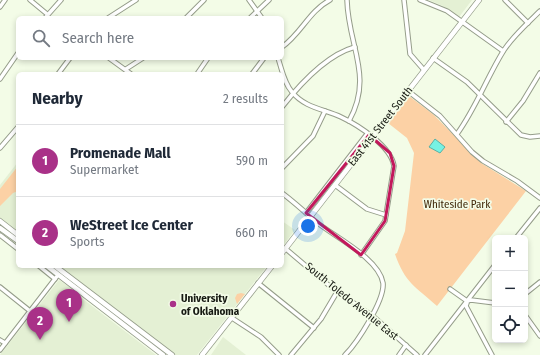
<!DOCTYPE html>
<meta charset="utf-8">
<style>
:root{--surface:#fff;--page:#f6f6f7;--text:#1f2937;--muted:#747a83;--line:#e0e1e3;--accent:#a93188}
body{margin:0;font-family:"Fira Sans Condensed",sans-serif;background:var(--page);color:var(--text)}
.controls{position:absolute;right:12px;bottom:12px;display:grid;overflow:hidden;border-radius:6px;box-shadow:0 2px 6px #0003}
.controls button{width:36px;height:36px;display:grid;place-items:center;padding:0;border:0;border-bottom:1px solid var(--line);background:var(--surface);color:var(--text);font:20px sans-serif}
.you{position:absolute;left:308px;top:226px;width:14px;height:14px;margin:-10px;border:3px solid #fff;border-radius:50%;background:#1a73e8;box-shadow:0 0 0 6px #1a73e833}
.badge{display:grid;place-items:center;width:26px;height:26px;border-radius:50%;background:var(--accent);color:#fff;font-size:13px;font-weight:700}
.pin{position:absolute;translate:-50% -33px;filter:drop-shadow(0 1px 2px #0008)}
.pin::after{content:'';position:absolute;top:21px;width:14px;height:12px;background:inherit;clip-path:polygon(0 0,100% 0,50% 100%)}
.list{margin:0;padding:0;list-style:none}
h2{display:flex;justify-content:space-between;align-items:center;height:52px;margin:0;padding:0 16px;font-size:17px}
h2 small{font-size:13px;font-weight:400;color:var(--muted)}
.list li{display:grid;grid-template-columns:26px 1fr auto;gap:12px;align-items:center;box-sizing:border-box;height:72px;padding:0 16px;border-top:1px solid var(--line)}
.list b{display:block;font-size:15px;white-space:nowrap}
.list p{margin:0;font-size:13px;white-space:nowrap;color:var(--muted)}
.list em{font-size:13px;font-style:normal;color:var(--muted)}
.icon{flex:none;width:22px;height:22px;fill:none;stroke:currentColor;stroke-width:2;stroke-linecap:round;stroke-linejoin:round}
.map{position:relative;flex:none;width:540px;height:355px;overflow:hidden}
.search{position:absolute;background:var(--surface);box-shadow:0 2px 6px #0003;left:16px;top:16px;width:268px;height:44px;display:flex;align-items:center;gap:10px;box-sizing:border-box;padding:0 14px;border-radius:6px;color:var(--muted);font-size:15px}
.panel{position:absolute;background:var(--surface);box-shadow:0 2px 6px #0003;left:16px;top:72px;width:268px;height:196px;border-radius:6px}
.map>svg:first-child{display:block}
.built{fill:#e4f0d4}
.green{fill:#fcd1a5}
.water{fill:#76f2e3;stroke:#5ab1a5}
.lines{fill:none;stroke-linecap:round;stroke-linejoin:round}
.minor-casing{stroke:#959d8a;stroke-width:5.5}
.major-casing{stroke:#959d8a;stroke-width:6}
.minor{stroke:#fff;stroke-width:3.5}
.major{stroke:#fff;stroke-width:4.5}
.marked{fill:none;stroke:#c2185b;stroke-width:3;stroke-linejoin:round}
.poi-dot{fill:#a93188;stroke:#f3fce7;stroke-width:1.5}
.labels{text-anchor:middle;stroke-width:3.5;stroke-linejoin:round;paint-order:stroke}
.street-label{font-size:11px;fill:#171a13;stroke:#f3fce7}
.park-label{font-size:11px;fill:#412809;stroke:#f3fce7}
.poi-label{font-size:11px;font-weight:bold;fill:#171a13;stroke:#f3fce7;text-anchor:start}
</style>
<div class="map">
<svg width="540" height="355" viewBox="0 0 540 355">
<rect width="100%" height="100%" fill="#f3fce7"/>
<g class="built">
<path d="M429 0H472L459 17 443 6Z"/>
<path d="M18 162V232L0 218V185Z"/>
<path d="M282 221 295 230 282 247Z"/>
<path d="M60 266H267L197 355H175Z"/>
<path d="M59 280 75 291V293L156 355H0Z"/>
<path d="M223 337 246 355H211Z"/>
</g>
<g class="green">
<path d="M409 96 434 115 481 163 526 191 437 306C415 286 405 283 395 254L397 253 405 231 414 153 407 138 388 123Z"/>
<path d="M18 166V191L13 193 0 206V189Z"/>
<path d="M241 293 245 294 237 304 235 298 237 294Z"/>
</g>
<path class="water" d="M435 139 445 147 440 153 429 147Z"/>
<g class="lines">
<defs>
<g id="minor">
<path d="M30 0 47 14"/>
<path d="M249 0 262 18"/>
<path d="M347 0C348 46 374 76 349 121"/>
<path d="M404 0 410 54 424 70"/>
<path d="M420 0 447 11 503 51"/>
<path d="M505 0 528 23"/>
<path d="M0 7 5 0"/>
<path d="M45 18 61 0"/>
<path d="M108 18 136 0"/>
<path d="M186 18 204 0"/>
<path d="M250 18 269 0"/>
<path d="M282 47C301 34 309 11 330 0"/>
<path d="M109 58 131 74"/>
<path d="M278 58C282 70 284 83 292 92 305 108 324 109 341 117 358 125 391 146 394 166L385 221 361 255"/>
<path d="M433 58 467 82 521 135 530 137 540 136"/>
<path d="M126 69 143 58"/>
<path d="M58 74 70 58"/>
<path d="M197 74 208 58"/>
<path d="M252 74 264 58"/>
<path d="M0 79 18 53"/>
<path d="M408 91 440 116 472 152 483 161 517 181 540 198"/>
<path d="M282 107C300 84 326 55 355 47"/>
<path d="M506 122 523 101 540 73"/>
<path d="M457 134C476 108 487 77 504 50 514 35 527 24 540 11"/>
<path d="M0 148 18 127"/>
<path d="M282 168 313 136 325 111"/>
<path d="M335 185 367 209 386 215"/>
<path d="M282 193C294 202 304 211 315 221 333 236 379 258 383 283 385 300 357 343 345 355"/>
<path d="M306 213 367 134"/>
<path d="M0 235 18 249"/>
<path d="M516 238 540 208"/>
<path d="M286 249 332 288 374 317 417 355"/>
<path d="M39 266 55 279"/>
<path d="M258 283 314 328"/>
<path d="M0 287 30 311"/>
<path d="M450 289 467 301"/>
<path d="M525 294 540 282"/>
<path d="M467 301 471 300 495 303"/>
<path d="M467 303 466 306 492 355"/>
<path d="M525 315 540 336"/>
<path d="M232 318 261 337 279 355"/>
<path d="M0 340 5 343"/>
<path d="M0 350 58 275"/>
<path d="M291 355 321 319 337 292"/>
<path d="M399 355 406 345"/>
<path d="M425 355 495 265"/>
</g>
<g id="major">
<path d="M0 221 18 235"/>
<path d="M0 228 18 241"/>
<path d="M282 253 479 0"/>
<path d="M47 266 163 355"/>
<path d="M55 266 172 355"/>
<path d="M202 355 272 266"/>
</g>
</defs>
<use href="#minor" class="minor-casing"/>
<use href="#major" class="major-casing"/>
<use href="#minor" class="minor"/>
<use href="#major" class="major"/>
</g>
<path class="marked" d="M369 135 390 153 394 166 385 221 361 255 306 213Z"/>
<circle class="poi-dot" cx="173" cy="304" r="4"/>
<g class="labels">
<g class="street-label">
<text transform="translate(380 126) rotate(-52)" y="4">East 41st Street South</text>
<text transform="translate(352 301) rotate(39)" y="4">South Toledo Avenue East</text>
</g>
<g class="park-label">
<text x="457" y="208">Whiteside Park</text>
</g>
<g class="poi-label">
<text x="181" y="302">University<tspan x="181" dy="13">of Oklahoma</tspan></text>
</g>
</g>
</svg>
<div class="controls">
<button>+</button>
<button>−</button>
<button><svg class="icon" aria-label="locate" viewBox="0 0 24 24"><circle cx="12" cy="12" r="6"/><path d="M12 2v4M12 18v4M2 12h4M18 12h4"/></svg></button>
</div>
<div class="you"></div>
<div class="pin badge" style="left:69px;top:322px">1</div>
<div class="pin badge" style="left:40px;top:340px">2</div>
<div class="search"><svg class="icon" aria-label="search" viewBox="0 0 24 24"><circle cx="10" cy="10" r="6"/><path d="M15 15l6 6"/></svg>Search here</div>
<section class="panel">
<h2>Nearby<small>2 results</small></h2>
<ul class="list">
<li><span class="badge">1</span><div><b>Promenade Mall</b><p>Supermarket</p></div><em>590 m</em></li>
<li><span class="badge">2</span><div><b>WeStreet Ice Center</b><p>Sports</p></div><em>660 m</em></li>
</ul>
</section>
</div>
